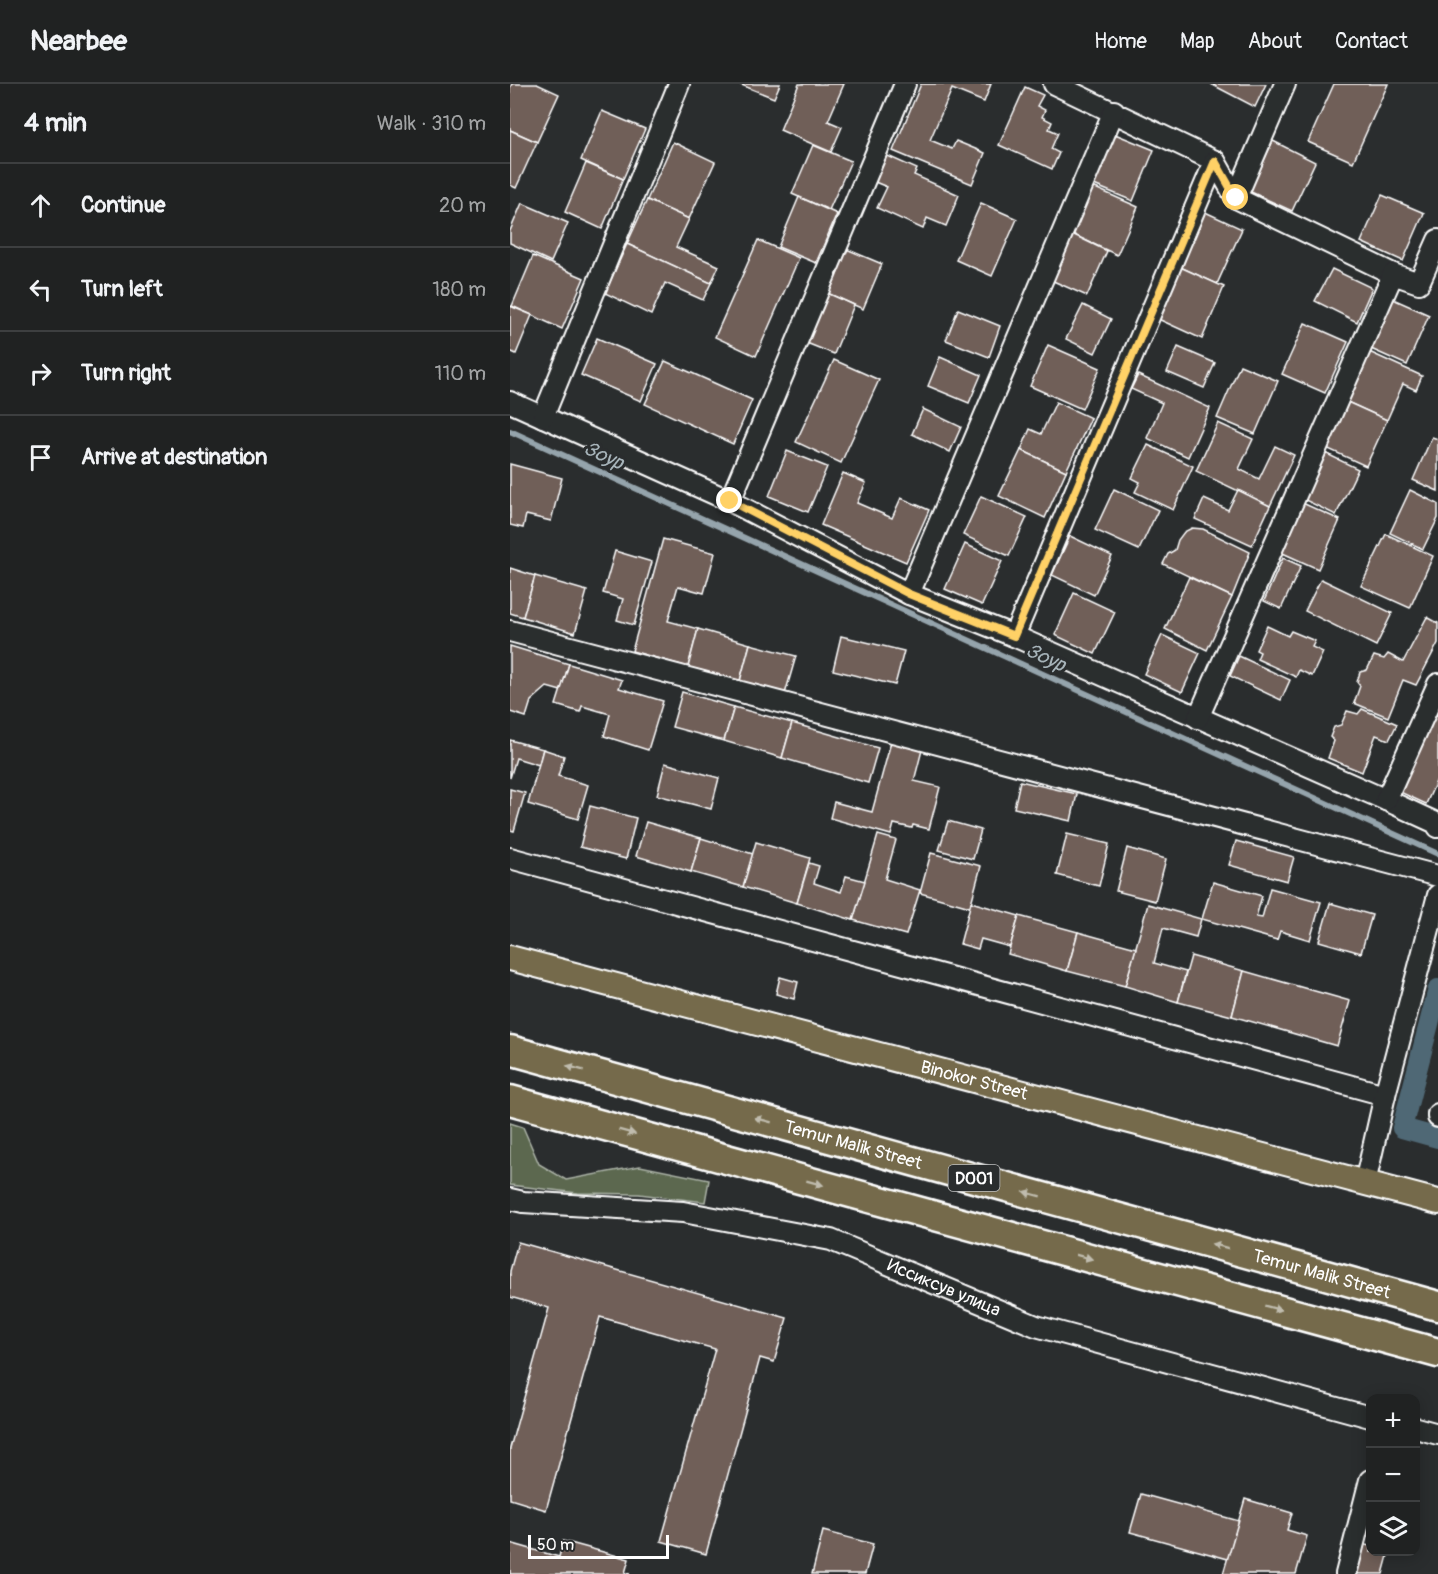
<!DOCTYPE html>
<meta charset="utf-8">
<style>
:root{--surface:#202222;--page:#2d2f2f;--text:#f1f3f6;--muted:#a2a4a5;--line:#3d3f40}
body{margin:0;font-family:Pangolin,sans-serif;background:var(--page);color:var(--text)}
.controls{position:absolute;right:18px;bottom:18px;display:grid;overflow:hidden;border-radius:12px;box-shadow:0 3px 15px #0003}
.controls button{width:54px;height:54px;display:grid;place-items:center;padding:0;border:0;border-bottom:2px solid var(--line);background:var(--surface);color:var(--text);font:30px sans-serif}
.scale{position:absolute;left:18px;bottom:15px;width:141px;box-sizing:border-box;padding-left:6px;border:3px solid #fff;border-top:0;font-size:16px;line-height:21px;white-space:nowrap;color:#fff;-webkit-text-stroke:4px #2a2d2e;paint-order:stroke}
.stop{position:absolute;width:18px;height:18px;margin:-14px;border:4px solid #ffd166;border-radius:50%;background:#fff}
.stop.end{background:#ffd166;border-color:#fff;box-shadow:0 2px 6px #0008}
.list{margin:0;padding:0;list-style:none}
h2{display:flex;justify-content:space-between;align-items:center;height:78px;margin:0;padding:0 24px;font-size:26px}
h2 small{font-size:20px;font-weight:400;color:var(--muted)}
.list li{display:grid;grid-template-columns:39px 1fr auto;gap:18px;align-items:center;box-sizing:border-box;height:84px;padding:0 24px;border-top:2px solid var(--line)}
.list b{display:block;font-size:22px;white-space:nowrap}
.list em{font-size:20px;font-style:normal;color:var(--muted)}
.icon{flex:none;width:33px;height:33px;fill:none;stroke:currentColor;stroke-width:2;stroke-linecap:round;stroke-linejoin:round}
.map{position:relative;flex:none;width:928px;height:1490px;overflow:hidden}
header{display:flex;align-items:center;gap:36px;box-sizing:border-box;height:84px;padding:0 30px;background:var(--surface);border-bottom:2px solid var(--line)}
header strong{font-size:28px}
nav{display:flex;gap:33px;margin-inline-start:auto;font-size:21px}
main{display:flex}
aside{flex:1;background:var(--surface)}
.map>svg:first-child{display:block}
.green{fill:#5b6850;stroke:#adb4a8;stroke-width:1.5}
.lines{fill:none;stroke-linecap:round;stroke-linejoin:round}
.stream{stroke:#95a4ac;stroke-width:6}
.canal{stroke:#4f6874;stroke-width:20}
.building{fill:#705e59;stroke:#fff;stroke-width:1.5}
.minor-casing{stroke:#fff;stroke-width:24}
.major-casing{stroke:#fff;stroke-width:28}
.highway-casing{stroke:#fff;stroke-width:33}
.minor{stroke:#2a2d2e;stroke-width:20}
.major{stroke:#746b4b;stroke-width:24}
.highway{stroke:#746b4b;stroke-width:28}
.oneway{fill:#c0bcae}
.route{stroke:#ffd166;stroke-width:8}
.labels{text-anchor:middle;stroke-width:6;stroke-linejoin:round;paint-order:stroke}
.shield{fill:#2a2d2e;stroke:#bfc0c0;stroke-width:1.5}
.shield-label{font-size:16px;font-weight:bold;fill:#fff}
.street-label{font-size:18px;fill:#fff;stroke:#2a2d2e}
.water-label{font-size:20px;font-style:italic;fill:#a7b4ba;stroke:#2a2d2e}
</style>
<header>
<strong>Nearbee</strong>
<nav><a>Home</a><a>Map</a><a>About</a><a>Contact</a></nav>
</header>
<main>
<aside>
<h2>4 min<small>Walk · 310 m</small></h2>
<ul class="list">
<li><svg class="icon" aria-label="ahead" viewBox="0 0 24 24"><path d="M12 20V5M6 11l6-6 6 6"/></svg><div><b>Continue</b></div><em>20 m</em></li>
<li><svg class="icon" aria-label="left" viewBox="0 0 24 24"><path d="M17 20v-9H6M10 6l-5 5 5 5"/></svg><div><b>Turn left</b></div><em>180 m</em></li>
<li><svg class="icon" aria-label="right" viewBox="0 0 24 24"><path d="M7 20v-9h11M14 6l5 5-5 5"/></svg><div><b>Turn right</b></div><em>110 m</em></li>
<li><svg class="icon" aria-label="arrive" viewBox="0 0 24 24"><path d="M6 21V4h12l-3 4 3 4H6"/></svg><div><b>Arrive at destination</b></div></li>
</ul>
</aside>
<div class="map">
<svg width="928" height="1490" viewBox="0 0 928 1490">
<rect width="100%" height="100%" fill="#2a2d2e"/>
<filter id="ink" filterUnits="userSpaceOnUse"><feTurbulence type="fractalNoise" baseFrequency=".0167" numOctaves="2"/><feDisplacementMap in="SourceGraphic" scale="12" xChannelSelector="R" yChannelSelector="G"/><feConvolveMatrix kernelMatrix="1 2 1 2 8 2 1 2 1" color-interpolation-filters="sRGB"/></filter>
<g filter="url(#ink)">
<path class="green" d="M0 1039 13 1043 29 1080 56 1096 130 1082 199 1096 195 1118 129 1110 68 1109 0 1101Z"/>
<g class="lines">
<path class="stream" d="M0 347 928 770"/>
<path class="canal" d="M928 905 892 1044 928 1054"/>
</g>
<g class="building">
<path d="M2 0H27L49 10 27 58 0 46V4Z"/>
<path d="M229 0H270L264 14Z"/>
<path d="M289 0H334L318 37 332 43 321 68 270 46Z"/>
<path d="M411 0H481L474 18 442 5 420 56 442 65 446 57 475 69 462 100 383 67Z"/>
<path d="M701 0H756L745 23Z"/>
<path d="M824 0H878L843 78 798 58Z"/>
<path d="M515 3 533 11 527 22 535 26 532 33 542 38 539 45 548 49 541 65 549 69 542 85 489 61Z"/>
<path d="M92 27 135 45 113 95 71 76Z"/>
<path d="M0 46 27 58 6 104 0 101Z"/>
<path d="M605 50 644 66 623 117 584 101Z"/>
<path d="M763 57 805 78 782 127 739 107Z"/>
<path d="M163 58 205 78 179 135 137 116Z"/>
<path d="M303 61 341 77 319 126 282 110Z"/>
<path d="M371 69 407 85 404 91 449 111 436 142 417 134 413 145 367 124 377 103 360 96Z"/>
<path d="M76 79 113 95 92 145 55 128Z"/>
<path d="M583 103 628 123 607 171 562 150Z"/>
<path d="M872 111 914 129 893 177 851 158Z"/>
<path d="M289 113 327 130 306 179 268 163Z"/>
<path d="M137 116 179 135 166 163 209 182 201 199 117 160Z"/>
<path d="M12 119 58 139 41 178 0 159V147Z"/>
<path d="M471 119 507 135 482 192 446 176Z"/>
<path d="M693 127 732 145 707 200 668 182Z"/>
<path d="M562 150 597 167 577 212 541 196Z"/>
<path d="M248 156 289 174 246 272 205 253Z"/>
<path d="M117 160 201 199 193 216 155 199 141 231 95 209Z"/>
<path d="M334 164 372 180 353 225 315 208Z"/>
<path d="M23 172 74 194 52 245 2 222Z"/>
<path d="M668 182 714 203 692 255 646 234Z"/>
<path d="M822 185 862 204 847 238 805 217Z"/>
<path d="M315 208 344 221 324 270 294 258Z"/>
<path d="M883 215 919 231 897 281 861 265Z"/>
<path d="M573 221 601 235 585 269 556 255Z"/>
<path d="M0 222 22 231 6 270 0 267Z"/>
<path d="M448 225 490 242 479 273 436 256Z"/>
<path d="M795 239 838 258 815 309 772 290Z"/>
<path d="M87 254 147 280 131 317 71 291Z"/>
<path d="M538 261 590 284 572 325 520 302Z"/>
<path d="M668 263 705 279 694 304 657 288Z"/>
<path d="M857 267 912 292 906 306 893 300 877 336 835 317Z"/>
<path d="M430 273 471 291 459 319 418 302Z"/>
<path d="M324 276 369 296 331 379 286 358Z"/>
<path d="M155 277 242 316 223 360 135 320Z"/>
<path d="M730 281 768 297 745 350 707 334Z"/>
<path d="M628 291 700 324 678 373 637 354 652 319 621 305Z"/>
<path d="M835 317 877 336 856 382 814 363Z"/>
<path d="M546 318 581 334 556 387 511 366 520 345 531 350Z"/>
<path d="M413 325 451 343 440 368 402 350Z"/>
<path d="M708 339 743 355 729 385 749 395 765 362 784 371 760 422 686 387Z"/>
<path d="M922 353 928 355V407L903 396Z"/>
<path d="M638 361 683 382 663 426 625 408 630 398 622 394Z"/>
<path d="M511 366 556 387 535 434 489 412Z"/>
<path d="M277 367 317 383 298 428 259 412Z"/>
<path d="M813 368 848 385 826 431 791 414Z"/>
<path d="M0 380 52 394 41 437 16 431 13 444 0 441Z"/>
<path d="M333 389 356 399 347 419 382 434 391 414 419 426 396 478 311 441Z"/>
<path d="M604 405 648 426 629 466 585 446Z"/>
<path d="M728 406 760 422 742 461 685 435 694 415 718 426Z"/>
<path d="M900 406 928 420V434L913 465 880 449Z"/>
<path d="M471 412 517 433 499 472 453 451Z"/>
<path d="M788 417 830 436 808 485 766 466Z"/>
<path d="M682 444 693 445 740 468 722 513 653 480 658 470 665 466 668 456 674 448Z"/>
<path d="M876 450 923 472 900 524 851 502Z"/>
<path d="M560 452 602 472 584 511 542 491Z"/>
<path d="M153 455 205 469 194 509 168 502 158 537 188 545 178 583 122 567Z"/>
<path d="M455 460 492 477 472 521 435 505Z"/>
<path d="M105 467 142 478 124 541 107 536 113 515 93 509Z"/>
<path d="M773 474 791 482 771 525 754 517Z"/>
<path d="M0 484 25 492 13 533 0 529Z"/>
<path d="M25 492 77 507 65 549 13 533Z"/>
<path d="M679 493 722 513 697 566 655 545Z"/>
<path d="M811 495 882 529 866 562 795 527Z"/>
<path d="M564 509 605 528 585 570 545 551Z"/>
<path d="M917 533 928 539V559L906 601 893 596 878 633 844 619 850 602 847 598 850 588 857 586 864 572 874 575 878 570 893 578Z"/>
<path d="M757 542 778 552 781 547 805 557 802 563 813 568 802 592 789 586 786 593 747 575 750 568 746 566Z"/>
<path d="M188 545 240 560 230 597 178 583Z"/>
<path d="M652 551 690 569 672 608 634 590Z"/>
<path d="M331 552 394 567 385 601 323 586Z"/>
<path d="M240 560 286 572 275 610 230 597Z"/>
<path d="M0 562 59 580 51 607 37 603 21 617 16 633 0 628Z"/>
<path d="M729 572 780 596 771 616 720 592Z"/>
<path d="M59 580 112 596 109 604 153 617 138 666 94 652 100 630 72 622 70 628 46 621Z"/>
<path d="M172 608 224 623 214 657 162 643Z"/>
<path d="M928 622V693L916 720 890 708Z"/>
<path d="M224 623 282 639 272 674 214 657Z"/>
<path d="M852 625 887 640 879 656 866 651 852 688 818 674 824 657 820 653 824 643 831 641 837 627 848 630Z"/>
<path d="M282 639 368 664 358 699 272 674Z"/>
<path d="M0 656 33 665 29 681 6 674 0 694Z"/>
<path d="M381 658 412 666 404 697 430 703 419 745 403 741 402 744 384 740 381 751 320 734 324 718 362 728Z"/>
<path d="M33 665 54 672 48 692 78 701 68 735 18 720Z"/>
<path d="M155 679 209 694 201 725 147 711Z"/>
<path d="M510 697 567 710 561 737 504 724Z"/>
<path d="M0 705 15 709 4 747 0 746Z"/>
<path d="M80 722 126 734 116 775 70 763Z"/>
<path d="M438 737 471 746 463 775 429 766Z"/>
<path d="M136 738 191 754 181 788 126 772Z"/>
<path d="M557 750 599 760 589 802 547 791Z"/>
<path d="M368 751 386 756 375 795 410 806 396 851 343 836Z"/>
<path d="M191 754 243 770 233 803 181 788Z"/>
<path d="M726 757 784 773 777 797 719 781Z"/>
<path d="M246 758 300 774 287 819 233 803Z"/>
<path d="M617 764 656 775 645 817 606 807Z"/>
<path d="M421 769 471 782 460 823 410 809Z"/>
<path d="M299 779 309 782 304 799 331 808 336 792 355 797 343 836 287 819Z"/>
<path d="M703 798 752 812 746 833 752 834 760 804 811 818 800 856 770 847 767 856 692 835Z"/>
<path d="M461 818 509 832 500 863 471 855 468 865 450 860Z"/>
<path d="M820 819 862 831 851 869 809 857Z"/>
<path d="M638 820 691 835 686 853 653 844 644 879 676 888 668 918 615 902Z"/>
<path d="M509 832 568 848 557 887 498 870Z"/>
<path d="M568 848 626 864 615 902 557 887Z"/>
<path d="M681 872 734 887 722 932 668 918Z"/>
<path d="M734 887 840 917 827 962 722 932Z"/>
<path d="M270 893 288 898 284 915 266 910Z"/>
<path d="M8 1158 277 1234 264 1278 250 1274 196 1470 151 1457 205 1265 90 1233 36 1426 0 1415V1364L39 1224 0 1213V1187Z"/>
<path d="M631 1410 729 1437 718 1475 620 1448Z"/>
<path d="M735 1415 782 1429 777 1446 797 1452 786 1490H713Z"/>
<path d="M313 1447 363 1460 355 1490H302Z"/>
<path d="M53 1457 119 1475 115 1489 120 1490H0V1459L49 1473Z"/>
<path d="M851 1460 860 1462V1468H879L873 1490H843Z"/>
</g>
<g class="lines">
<defs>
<g id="minor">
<path d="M544 0 705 77 726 114 883 190"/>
<path d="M726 114 775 0"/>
<path d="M0 318 220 417 399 510 504 552 876 716 926 739 928 743"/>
<path d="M33 333 169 0"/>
<path d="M220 417 395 0"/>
<path d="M399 510 604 27"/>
<path d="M0 547 928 792"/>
<path d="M504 552 705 77"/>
<path d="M688 634 883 190 909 199 928 156"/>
<path d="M876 716 928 600"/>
<path d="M0 774 875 1011"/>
<path d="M928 1030V1033"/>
<path d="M855 1099 875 1011 928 811"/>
<path id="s1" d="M0 1115 13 1118 173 1128 321 1156 526 1242 860 1333"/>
<path d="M906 1344 928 1350"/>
<path d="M836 1490 860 1396"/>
</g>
<g id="major">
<path id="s2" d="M0 874 928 1118"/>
</g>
<g id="highway">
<path id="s3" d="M0 966 928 1222"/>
<path d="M0 1016 928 1269"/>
</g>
</defs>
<use href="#minor" class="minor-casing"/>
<use href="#major" class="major-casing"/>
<use href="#highway" class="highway-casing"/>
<use href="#minor" class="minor"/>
<use href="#major" class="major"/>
<use href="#highway" class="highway"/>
</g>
<defs><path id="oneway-solid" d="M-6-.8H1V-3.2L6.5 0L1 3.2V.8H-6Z" transform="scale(1.5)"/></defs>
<g class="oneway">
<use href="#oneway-solid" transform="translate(65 984) rotate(-165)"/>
<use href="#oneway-solid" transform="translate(253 1036) rotate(-165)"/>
<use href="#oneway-solid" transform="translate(117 1048) rotate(15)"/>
<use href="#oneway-solid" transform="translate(305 1099) rotate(15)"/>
<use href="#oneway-solid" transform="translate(522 1110) rotate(-165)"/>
<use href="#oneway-solid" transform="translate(710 1162) rotate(-165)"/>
<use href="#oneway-solid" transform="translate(574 1173) rotate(15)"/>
<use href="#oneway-solid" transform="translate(763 1224) rotate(15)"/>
</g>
</g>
<g class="lines" filter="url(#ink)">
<path class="route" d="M220 417 399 510 504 552 705 77 726 114"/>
</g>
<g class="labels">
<rect class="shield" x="438.5" y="1081" width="51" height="26" rx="4.5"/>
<g class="shield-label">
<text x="464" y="1100">D001</text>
</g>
<g class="street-label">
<text dy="6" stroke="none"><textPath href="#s2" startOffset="480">Binokor Street</textPath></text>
<text dy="6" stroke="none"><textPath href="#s3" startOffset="356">Temur Malik Street</textPath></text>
<text dy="6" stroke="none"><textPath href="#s3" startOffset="842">Temur Malik Street</textPath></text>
<text dy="6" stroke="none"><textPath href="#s1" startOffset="447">Иссиксув улица</textPath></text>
</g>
<g class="water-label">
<text transform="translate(94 371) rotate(25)" y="7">Зоур</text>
<text transform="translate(536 573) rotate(25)" y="7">Зоур</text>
</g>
</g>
</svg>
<div class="controls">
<button>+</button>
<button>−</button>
<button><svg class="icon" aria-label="layers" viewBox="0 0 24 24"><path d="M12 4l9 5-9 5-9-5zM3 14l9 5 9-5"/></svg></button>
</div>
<div class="scale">50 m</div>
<div class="stop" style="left:726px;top:114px"></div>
<div class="stop end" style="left:220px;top:417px"></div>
</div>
</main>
